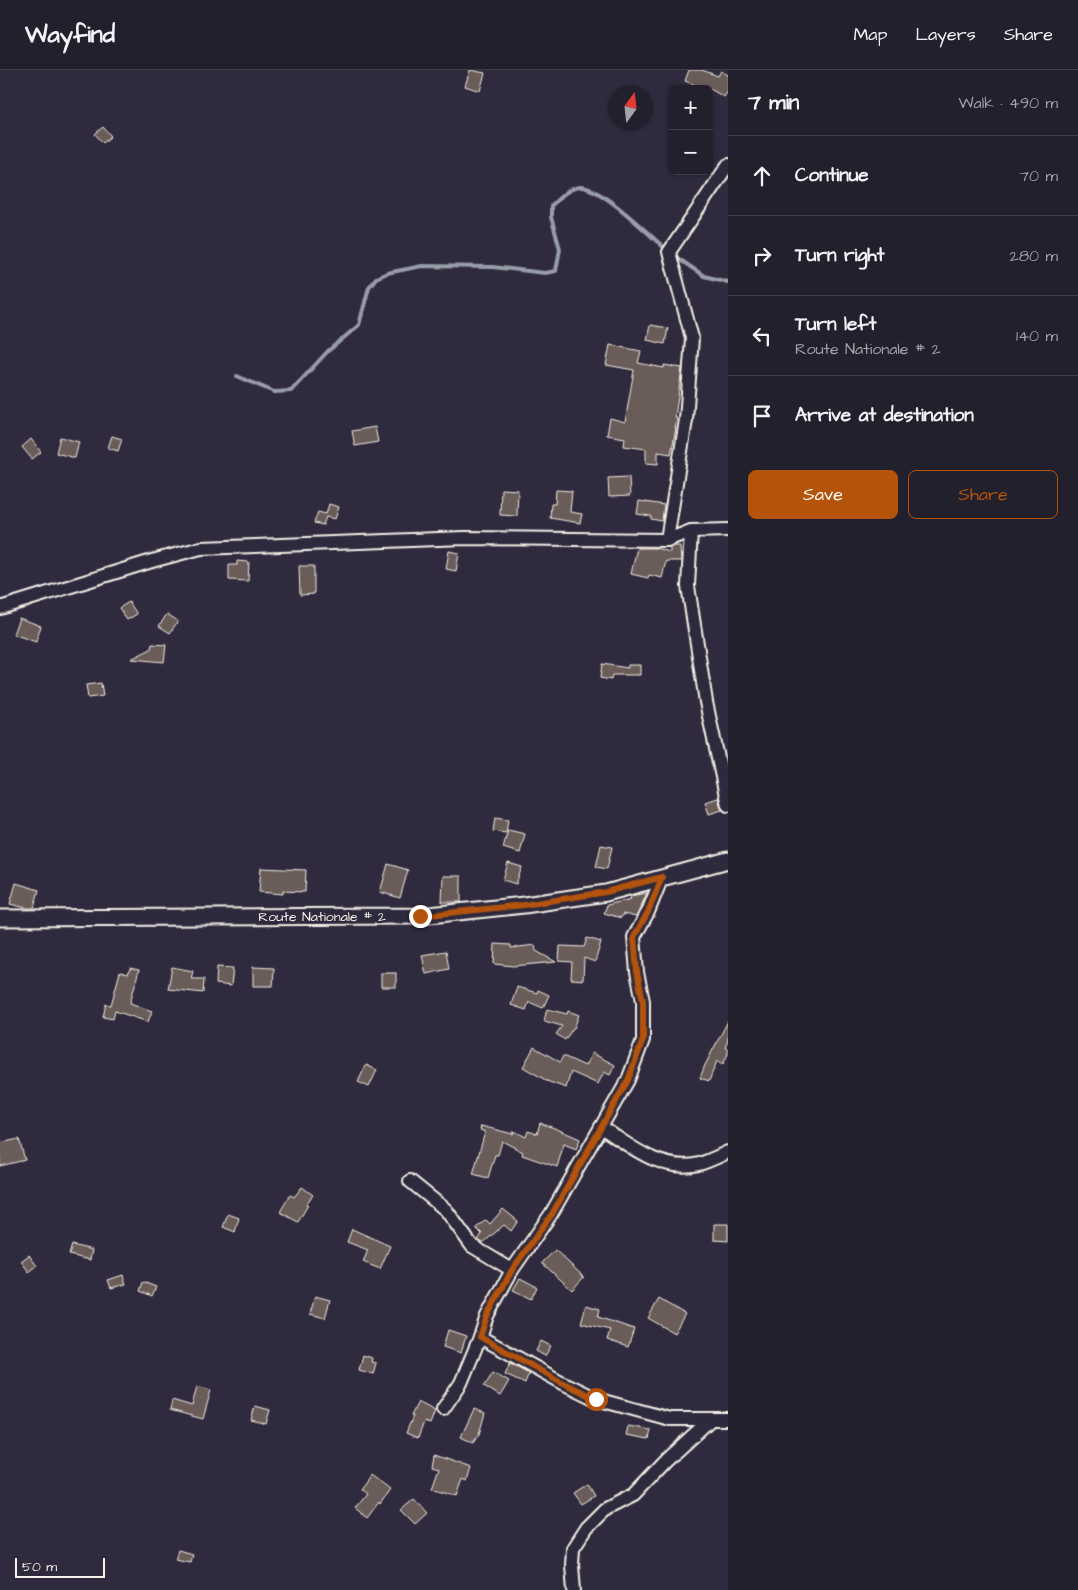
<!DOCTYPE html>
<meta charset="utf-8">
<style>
:root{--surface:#23202e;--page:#2b2836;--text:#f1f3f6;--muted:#a3a3aa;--line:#403e4a;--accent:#b45309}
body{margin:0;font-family:"Architects Daughter",sans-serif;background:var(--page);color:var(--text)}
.controls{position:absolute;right:15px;top:15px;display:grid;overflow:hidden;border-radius:8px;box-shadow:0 1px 4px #0004}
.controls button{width:45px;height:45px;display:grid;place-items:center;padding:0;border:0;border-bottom:1px solid var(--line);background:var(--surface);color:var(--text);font:25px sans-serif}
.compass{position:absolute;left:608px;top:15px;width:45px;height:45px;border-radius:50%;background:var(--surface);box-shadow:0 1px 4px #0004;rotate:15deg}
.scale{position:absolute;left:15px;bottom:12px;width:90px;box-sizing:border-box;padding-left:5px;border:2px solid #f4f1e8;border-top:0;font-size:14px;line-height:18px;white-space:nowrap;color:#f4f1e8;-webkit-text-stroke:4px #2f2a3d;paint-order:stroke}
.stop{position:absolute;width:15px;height:15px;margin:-11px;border:4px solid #b45309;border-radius:50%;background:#fff}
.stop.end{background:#b45309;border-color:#fff;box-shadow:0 1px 5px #0008}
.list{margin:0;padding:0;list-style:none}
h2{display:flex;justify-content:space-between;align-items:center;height:65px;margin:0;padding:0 20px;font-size:21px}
h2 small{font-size:16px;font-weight:400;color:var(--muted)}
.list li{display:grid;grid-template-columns:32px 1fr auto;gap:15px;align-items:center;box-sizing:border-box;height:80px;padding:0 20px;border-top:1px solid var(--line)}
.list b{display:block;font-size:19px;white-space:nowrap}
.list p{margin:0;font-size:16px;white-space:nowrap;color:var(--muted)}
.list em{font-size:16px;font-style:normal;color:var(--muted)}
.actions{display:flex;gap:10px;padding:15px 20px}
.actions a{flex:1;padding:11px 0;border:1px solid var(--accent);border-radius:8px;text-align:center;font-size:18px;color:var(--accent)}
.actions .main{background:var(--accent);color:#fff}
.icon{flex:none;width:28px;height:28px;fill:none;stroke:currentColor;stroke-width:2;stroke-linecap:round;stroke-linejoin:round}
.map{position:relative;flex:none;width:728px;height:1520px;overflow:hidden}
header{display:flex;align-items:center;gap:30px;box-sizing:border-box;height:70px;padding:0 25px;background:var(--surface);border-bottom:1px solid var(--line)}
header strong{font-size:24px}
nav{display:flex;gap:28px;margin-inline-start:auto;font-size:18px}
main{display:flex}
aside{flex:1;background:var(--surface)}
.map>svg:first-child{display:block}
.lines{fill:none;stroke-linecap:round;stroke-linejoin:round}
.stream{stroke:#989da8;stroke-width:4}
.building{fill:#6a5c59;stroke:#f4f1e8}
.minor-casing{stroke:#f4f1e8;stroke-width:16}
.major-casing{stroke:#f4f1e8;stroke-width:19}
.minor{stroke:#2f2a3d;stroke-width:12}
.major{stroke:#2f2a3d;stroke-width:15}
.route{stroke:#b45309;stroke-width:6}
.labels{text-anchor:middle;stroke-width:4.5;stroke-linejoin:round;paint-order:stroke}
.street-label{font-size:14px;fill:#f4f1e8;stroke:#2f2a3d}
</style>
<header>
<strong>Wayfind</strong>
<nav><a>Map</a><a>Layers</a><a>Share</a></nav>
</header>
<main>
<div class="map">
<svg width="728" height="1520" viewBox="0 0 728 1520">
<rect width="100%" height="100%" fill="#2f2a3d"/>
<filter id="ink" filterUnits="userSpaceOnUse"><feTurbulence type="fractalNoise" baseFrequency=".02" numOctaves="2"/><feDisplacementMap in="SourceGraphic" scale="10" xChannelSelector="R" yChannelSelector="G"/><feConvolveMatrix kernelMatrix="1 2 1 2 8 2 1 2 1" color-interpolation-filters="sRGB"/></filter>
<g filter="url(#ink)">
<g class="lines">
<g class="stream">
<path d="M673 185 704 206 728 212"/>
<path d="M237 306 274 322 291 321 328 281 359 255 369 217 376 208 387 203 422 196 493 197 545 203 556 201 560 179 551 147V136C559 128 568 118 580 117 601 116 650 166 668 181"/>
</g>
</g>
<g class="building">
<path d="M470 0 485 3 480 21 465 16Z"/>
<path d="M689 0H702L718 6 721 1 728 5V21L724 27 710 19H694L695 15 685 11Z"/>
<path d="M103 57 111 66 103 73 95 64Z"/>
<path d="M650 255 668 258 665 274 647 270Z"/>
<path d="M610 275 641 281 638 293 664 298V295L682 298 675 348H677L675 358H676L671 384 658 382V394L646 393V379L624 376 625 368 607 365 610 348 625 352 634 300 606 295Z"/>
<path d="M375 357 378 372 355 376 352 361Z"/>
<path d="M112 366 122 369 118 381 108 378Z"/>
<path d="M60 367 79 372 75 388 56 383Z"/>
<path d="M31 369 41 382 32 389 22 377Z"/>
<path d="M629 407 630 426 609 427 608 408Z"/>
<path d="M501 419 518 420 517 446 500 445Z"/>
<path d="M556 420 572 421 570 442 582 444 580 453 550 448 551 434H555Z"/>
<path d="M639 431 664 435 662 451 651 449V446L637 444Z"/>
<path d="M329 434 339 437 335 449 326 447 323 455 314 453 318 442 326 444Z"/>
<path d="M674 476H680L681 491H666L662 508 649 505 648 508 631 504 637 478H655L670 482V478Z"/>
<path d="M449 481 459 483 456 501 446 499Z"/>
<path d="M237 491 249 492 248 511 229 510V495H237Z"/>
<path d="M299 496H314V524L300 525Z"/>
<path d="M129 532 137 544 127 550 119 538Z"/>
<path d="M167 544 178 551 170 563 159 556Z"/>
<path d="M19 548 41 556 36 572 13 564Z"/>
<path d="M152 574 166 575 164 592 131 589 151 579Z"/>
<path d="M602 594 628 598V595H640V605H612L611 610 600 608Z"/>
<path d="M101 613 103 626 88 628 86 615Z"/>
<path d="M718 728 722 740 709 744 705 732Z"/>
<path d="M495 748 508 750 506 763 493 761Z"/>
<path d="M508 760 525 764 520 783 503 778Z"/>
<path d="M601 775 612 777 607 799 596 797Z"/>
<path d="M508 793 522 797 516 814 503 810Z"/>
<path d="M388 794 408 800 400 828 380 822Z"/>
<path d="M261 798 306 800 305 822 283 821V824L259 822Z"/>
<path d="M443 806H461V832H442Z"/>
<path d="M16 813 39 820 34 838H27L10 834Z"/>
<path d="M647 823 636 847 623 844 621 848 604 843 607 835 631 829 630 826Z"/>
<path d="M587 868 601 872 595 892 584 888 583 910 571 909 572 892 559 891 560 876 584 877Z"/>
<path d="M495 874 511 875V878L535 875 536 881 556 892 513 896 494 894Z"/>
<path d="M446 881 449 899 426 904 422 885Z"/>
<path d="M172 897 193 901 191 909H204L203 923 168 919Z"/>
<path d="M217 897 233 898 231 916 216 914Z"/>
<path d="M253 897 274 898 273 916H253Z"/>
<path d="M130 898 139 900 130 933 152 941 148 952 115 941 113 949 103 947 106 934 111 935 120 902 128 904Z"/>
<rect x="381" y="903" width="15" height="14"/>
<path d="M517 917 537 923 538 920 549 925 543 938 529 932 526 940 511 935Z"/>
<path d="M547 939 567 944 568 941 579 945 574 958H573L565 970 556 964 562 956 544 951Z"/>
<path d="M728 951V970L725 978 728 979V984L723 994 717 991 709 1011 700 1008 705 995Z"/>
<path d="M534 977 560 992 563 986 585 996 592 983 615 995 610 1005 604 1002 598 1014 571 1002 566 1018 544 1010V1009L523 997Z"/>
<path d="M366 995 377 1000 369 1017 358 1012Z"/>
<path d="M540 1053 557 1059 580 1069 576 1079 564 1074 557 1097 522 1085 523 1082 502 1071 498 1085H495L488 1108 473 1104 485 1062 480 1060 481 1056 513 1064 514 1061 526 1067 528 1061 537 1064Z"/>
<path d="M19 1069 25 1090 0 1096V1073Z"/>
<path d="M302 1117 313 1125 306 1134 308 1135 298 1152 280 1142 290 1125 294 1127Z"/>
<path d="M503 1139 518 1151 511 1161 504 1155 483 1173 478 1170 482 1164 476 1158 486 1150 490 1154Z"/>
<path d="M228 1144 239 1148 235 1162 223 1157Z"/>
<path d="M714 1154H728V1171L714 1170Z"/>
<path d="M352 1159 390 1176 380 1199 363 1192 368 1180 347 1172Z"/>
<path d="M72 1175 92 1180 90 1190 69 1185Z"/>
<path d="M555 1180 584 1207 572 1220 542 1193Z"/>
<path d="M29 1185 37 1196 29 1202 21 1191Z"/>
<path d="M123 1205 126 1214 111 1218 108 1210Z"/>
<path d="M520 1208 537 1217 531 1229 513 1220Z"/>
<path d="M143 1212 156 1217 152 1226 140 1221Z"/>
<path d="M315 1226 330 1230 325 1248 310 1244Z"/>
<path d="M659 1229 685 1244 674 1263 648 1248Z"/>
<path d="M586 1235 600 1239 598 1247 634 1259 628 1277 607 1270 610 1260 581 1253Z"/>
<path d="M448 1260 466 1266 461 1283 443 1277Z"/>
<path d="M541 1271 551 1276 545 1286 536 1281Z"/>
<path d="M363 1285 372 1288 371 1292 376 1293 373 1304 359 1300Z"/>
<path d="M510 1293 529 1303 525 1313 505 1304Z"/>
<path d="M493 1302 509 1311 500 1326 484 1316Z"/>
<path d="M197 1316 211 1320 203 1349 170 1340 172 1330 192 1336Z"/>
<path d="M418 1332 435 1341 430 1354 424 1352 418 1368 406 1363 413 1346H411Z"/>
<path d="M255 1336 270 1340 266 1354 251 1350Z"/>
<path d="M474 1339 485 1343 479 1364 473 1373 461 1367Z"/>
<path d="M628 1356 651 1360 649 1369 626 1365Z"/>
<path d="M434 1385 471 1398 467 1411 463 1409 457 1426 432 1418 439 1398 432 1396Z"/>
<path d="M370 1405 390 1420 380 1434 379 1432 367 1448 355 1438 366 1424 360 1419Z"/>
<path d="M587 1414 594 1426 581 1434 573 1423Z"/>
<path d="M414 1429 427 1443 415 1454 401 1440Z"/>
<path d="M178 1480 192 1484 190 1492 175 1489Z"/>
</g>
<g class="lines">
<defs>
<g id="minor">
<path d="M691 461 688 516 706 632 728 735"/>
<path d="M667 470 686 350 692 268 669 182 728 95"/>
<path d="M0 538 152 491 201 478 464 468 667 470 691 461 728 460"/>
<path d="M601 1057C630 1076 662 1103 699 1094 709 1091 719 1086 728 1082"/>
<path d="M410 1111 446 1140 472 1176 512 1200"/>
<path d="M480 1267 563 1313 596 1329 670 1349H711"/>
<path d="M443 1339 461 1313 480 1267 487 1246 512 1200 551 1144 628 1010 643 970V931L637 902 634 867 648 842 662 807"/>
<path d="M574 1520 572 1495 573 1478 586 1458 605 1439 633 1425 666 1390 711 1349H728"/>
</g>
<path id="major" d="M0 848 420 846 524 835 606 823 728 790"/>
</defs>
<use href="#minor" class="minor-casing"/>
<use href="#major" class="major-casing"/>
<use href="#minor" class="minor"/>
<use href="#major" class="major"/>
</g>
</g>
<g class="lines" filter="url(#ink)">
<path class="route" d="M420 846 524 835 606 822 662 807 648 842 634 867 637 902 643 931V970L628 1010 552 1144 512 1200 487 1246 480 1267 563 1313 596 1329"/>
</g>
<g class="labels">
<g class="street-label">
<text x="322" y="851">Route Nationale # 2</text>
</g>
</g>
</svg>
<div class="controls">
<button>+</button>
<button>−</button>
</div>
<svg class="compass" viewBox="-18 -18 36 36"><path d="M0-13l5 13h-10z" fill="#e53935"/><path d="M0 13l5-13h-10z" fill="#a3a3aa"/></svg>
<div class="scale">50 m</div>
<div class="stop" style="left:596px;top:1329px"></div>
<div class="stop end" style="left:420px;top:846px"></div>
</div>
<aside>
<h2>7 min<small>Walk · 490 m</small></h2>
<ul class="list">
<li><svg class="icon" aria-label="ahead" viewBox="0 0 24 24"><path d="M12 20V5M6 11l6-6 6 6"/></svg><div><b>Continue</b></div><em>70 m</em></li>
<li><svg class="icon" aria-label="right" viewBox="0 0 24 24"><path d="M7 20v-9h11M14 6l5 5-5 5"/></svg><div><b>Turn right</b></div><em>280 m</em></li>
<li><svg class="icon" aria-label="left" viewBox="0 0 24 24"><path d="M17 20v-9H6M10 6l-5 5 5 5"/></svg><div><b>Turn left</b><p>Route Nationale # 2</p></div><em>140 m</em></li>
<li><svg class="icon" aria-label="arrive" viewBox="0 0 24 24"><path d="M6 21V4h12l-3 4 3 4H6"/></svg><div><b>Arrive at destination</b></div></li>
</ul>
<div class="actions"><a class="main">Save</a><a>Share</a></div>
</aside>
</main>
